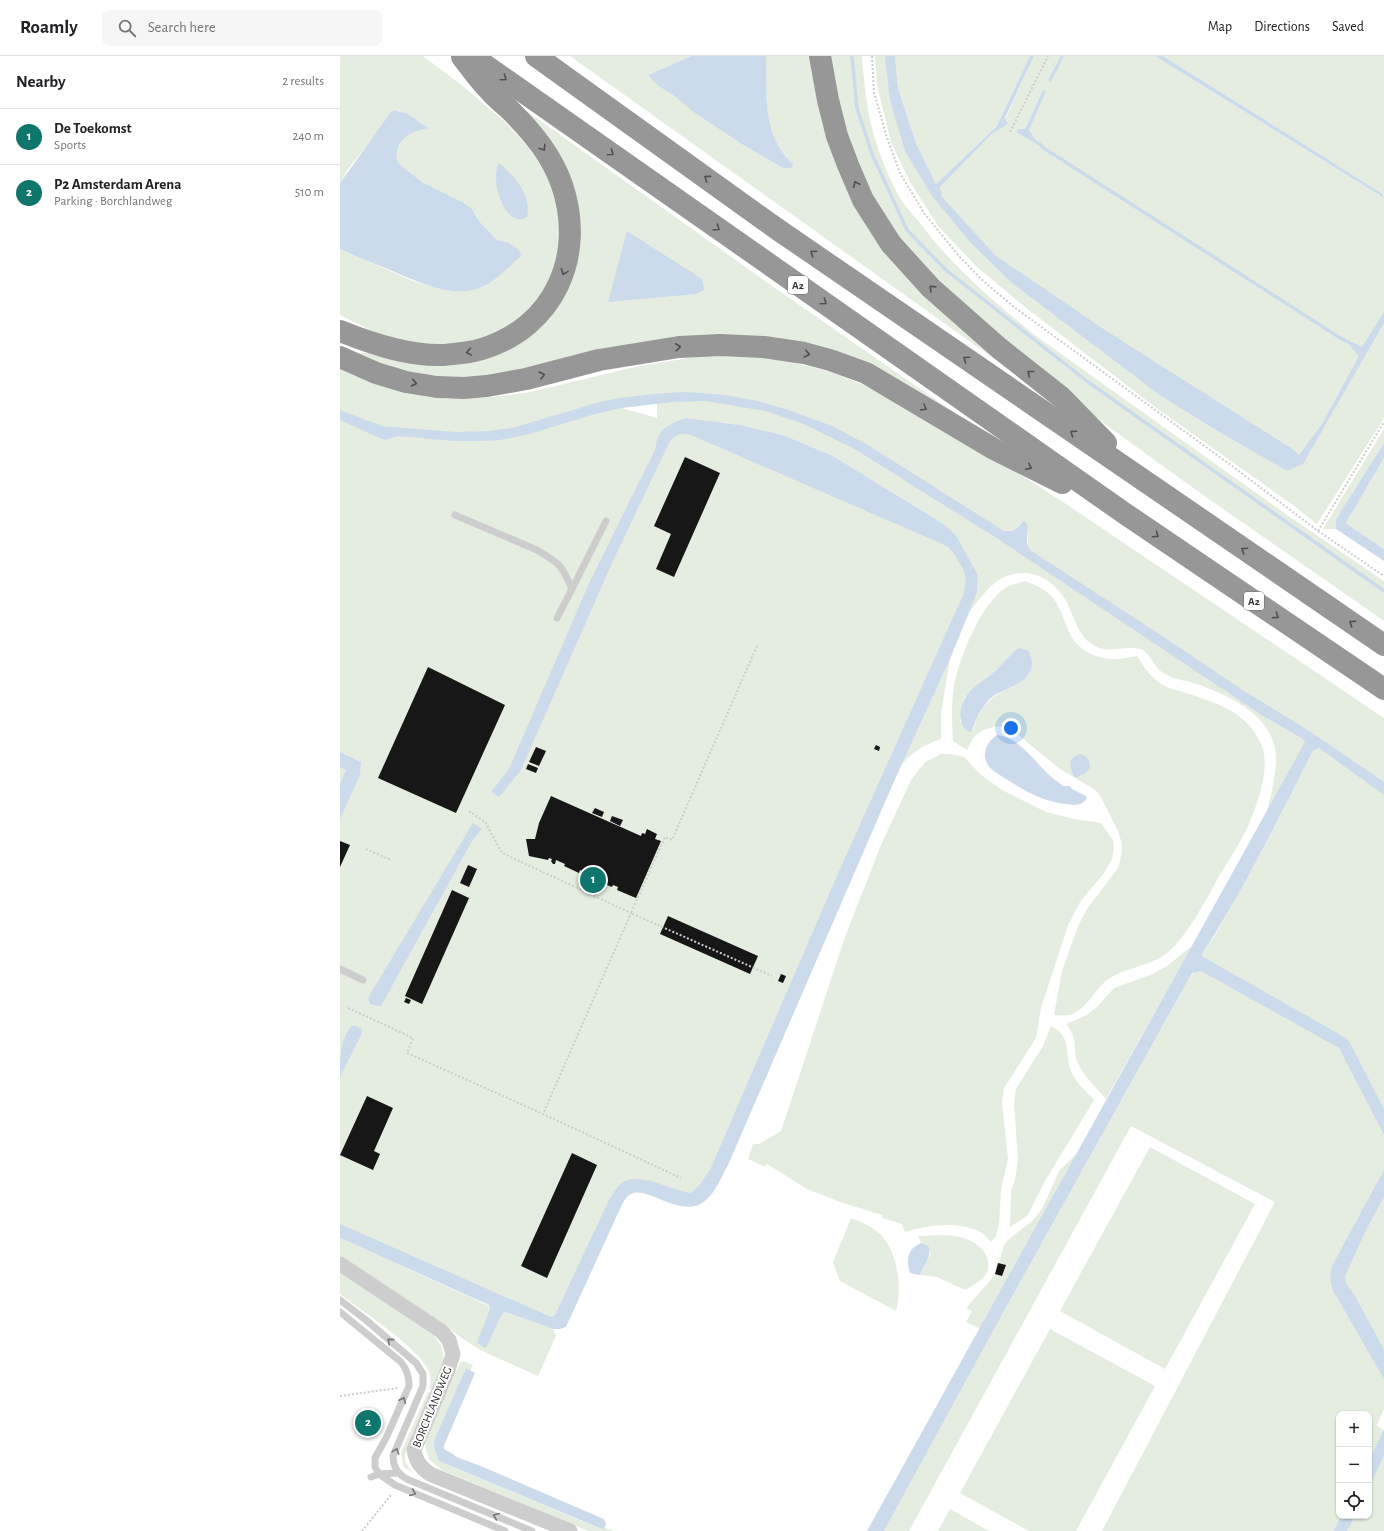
<!DOCTYPE html>
<meta charset="utf-8">
<style>
:root{--surface:#fff;--page:#f6f6f6;--text:#202124;--muted:#757577;--line:#e0e0e0;--accent:#0f766e}
body{margin:0;font-family:"Alegreya Sans",sans-serif;background:var(--page);color:var(--text)}
.controls{position:absolute;right:12px;bottom:12px;display:grid;overflow:hidden;border-radius:8px;box-shadow:0 1px 3px #0004}
.controls button{width:36px;height:36px;display:grid;place-items:center;padding:0;border:0;border-bottom:1px solid var(--line);background:var(--surface);color:var(--text);font:20px sans-serif}
.you{position:absolute;left:671px;top:672px;width:14px;height:14px;margin:-10px;border:3px solid #fff;border-radius:50%;background:#1a73e8;box-shadow:0 0 0 6px #1a73e833}
.badge{display:grid;place-items:center;width:26px;height:26px;border-radius:50%;background:var(--accent);color:#fff;font-size:13px;font-weight:700}
.pin{position:absolute;translate:-50% -50%;border:2px solid #fff;box-shadow:0 1px 4px #0006}
.list{margin:0;padding:0;list-style:none}
h2{display:flex;justify-content:space-between;align-items:center;height:52px;margin:0;padding:0 16px;font-size:17px}
h2 small{font-size:13px;font-weight:400;color:var(--muted)}
.list li{display:grid;grid-template-columns:26px 1fr auto;gap:12px;align-items:center;box-sizing:border-box;height:56px;padding:0 16px;border-top:1px solid var(--line)}
.list b{display:block;font-size:15px;white-space:nowrap}
.list p{margin:0;font-size:13px;white-space:nowrap;color:var(--muted)}
.list em{font-size:13px;font-style:normal;color:var(--muted)}
.icon{flex:none;width:22px;height:22px;fill:none;stroke:currentColor;stroke-width:2;stroke-linecap:round;stroke-linejoin:round}
.map{position:relative;flex:none;width:1044px;height:1475px;overflow:hidden}
header{display:flex;align-items:center;gap:24px;box-sizing:border-box;height:56px;padding:0 20px;background:var(--surface);border-bottom:1px solid var(--line)}
header strong{font-size:19px}
nav{display:flex;gap:22px;margin-inline-start:auto;font-size:14px}
.search{width:280px;height:36px;background:var(--page);display:flex;align-items:center;gap:10px;box-sizing:border-box;padding:0 14px;border-radius:8px;color:var(--muted);font-size:15px}
main{display:flex}
aside{flex:1;background:var(--surface)}
.map>svg:first-child{display:block}
.green{fill:#e4eddf;fill-rule:evenodd}
.water{fill:#ccdbec}
.lines{fill:none;stroke-linecap:round;stroke-linejoin:round}
.stream{stroke:#ccdbec;stroke-width:3.5}
.building{fill:#171717}
.path{stroke:#cdcdcd;stroke-width:2;stroke-dasharray:2 2;stroke-linecap:butt}
.service{stroke:#cdcdcd;stroke-width:7}
.minor{stroke:#cdcdcd;stroke-width:15}
.motorway{stroke:#979797;stroke-width:22}
.oneway{stroke:#4f4f4f}
.oneway2{stroke:#777}
.labels{text-anchor:middle;stroke-width:4;stroke-linejoin:round;paint-order:stroke}
.shield{fill:#fff;stroke:#6e6e6e;stroke-width:1}
.shield-label{font-size:11px;font-weight:bold;fill:#303030}
.street-label{font-size:12px;fill:#303030;stroke:#fff}
</style>
<header>
<strong>Roamly</strong>
<div class="search"><svg class="icon" aria-label="search" viewBox="0 0 24 24"><circle cx="10" cy="10" r="6"/><path d="M15 15l6 6"/></svg>Search here</div>
<nav><a>Map</a><a>Directions</a><a>Saved</a></nav>
</header>
<main>
<aside>
<h2>Nearby<small>2 results</small></h2>
<ul class="list">
<li><span class="badge">1</span><div><b>De Toekomst</b><p>Sports</p></div><em>240 m</em></li>
<li><span class="badge">2</span><div><b>P2 Amsterdam Arena</b><p>Parking · Borchlandweg</p></div><em>510 m</em></li>
</ul>
</aside>
<div class="map">
<svg width="1044" height="1475" viewBox="0 0 1044 1475">
<rect width="100%" height="100%" fill="#fff"/>
<g class="green">
<path d="M1 0H83L120 28 164 65 188 91 205 115 217 141 221 177 215 216 200 241 175 266 149 281 108 289 72 288 44 281 0 259V193L75 226 99 232 121 235 167 186 157 184 139 165 132 153 124 147 82 126 57 106C55 83 68 77 87 72 77 65 68 56 55 54L8 113 0 127V2ZM156 112 169 158C159 143 156 129 156 112Z"/>
<path d="M230 0H351L308 19 331 38 453 108C449 104 444 99 441 94 423 66 427 32 426 0H475L513 140 702 337Z"/>
<path d="M490 0H522C524 24 526 49 532 72 538 96 548 120 560 142 565 151 573 158 579 166 612 210 654 246 696 280L950 461 1044 525V565L856 434 736 347 549 180 498 59Z"/>
<path d="M535 0H553L560 59 602 141 600 131 653 77 662 70 694 0H723L719 9 724 0H815L1044 142V362L977 468 953 449 815 351 685 251 637 211 598 170 570 126 551 86 537 29ZM703 34 706 36 689 74 696 84 704 90 678 73H685Z"/>
<path d="M555 0H691L657 70 596 128 576 87 558 32Z"/>
<path d="M823 0H1044V139L1043 138Z"/>
<path d="M167 41 432 230 645 378 417 282 150 325 80 323 10 297H37L95 304 204 260 236 143Z"/>
<path d="M377 297 436 302 491 316 540 336 625 383 726 448 1044 662V1353L1037 1369 1044 1375V1475H762L935 1146 791 1070 569 1475H544L668 1248 851 919 856 915 862 898 875 879 921 797 973 695 976 693 981 683 971 676 927 756C931 738 936 720 936 702 935 661 892 641 860 629 849 625 835 624 825 618 814 613 811 596 800 593 785 589 769 598 755 590 736 580 734 556 723 540 717 532 711 526 703 522 698 519 691 517 686 517 656 516 644 538 627 559L637 537 638 519 616 479 602 467 493 400 443 379 400 369 347 362 607 482 633 515 378 1113 349 1142 289 1126 219 1261 208 1264 0 1172V310L68 335 107 343 143 342 186 337 295 311ZM317 341V362L275 350ZM681 467 688 471V491L661 485 648 477 655 470 664 475H673ZM999 1358H1029V1460H999Z"/>
<path d="M1044 373V387L996 463V473H983Z"/>
<path d="M1044 402V493L1006 467Z"/>
<path d="M685 525C692 528 700 530 707 536 728 553 722 584 749 597 757 601 766 603 775 603 782 603 790 601 797 600 804 611 811 622 823 629 829 633 838 634 846 637 877 647 908 656 922 690 929 710 921 737 914 755 907 777 893 797 881 817 868 840 848 880 827 897 810 911 785 911 767 924 754 934 747 954 729 959 725 960 719 959 714 959L722 915 738 870 747 853 778 812 782 796V788L778 775 761 741 755 734 744 727 720 713 670 672 657 670 643 674 633 682 627 694 613 685C612 667 611 647 614 630 619 602 642 545 667 531 672 528 679 527 685 525ZM672 597 679 627C653 640 642 645 633 674L620 665 624 642 628 637 654 616Z"/>
<path d="M610 603 601 657V683C584 689 575 694 562 708Z"/>
<path d="M601 698H611L624 701 640 718 662 734 706 756 734 763 761 767 773 784 774 792 772 803 764 817 740 846 728 869 701 952 696 982 664 1032 662 1046 668 1103 661 1134 659 1168 656 1180 651 1186C648 1183 646 1179 642 1177 620 1164 588 1169 565 1176L562 1168 542 1162V1159L500 1146 467 1133 427 1108 425 1111 408 1103 413 1088H419L441 1075 505 881 541 789 571 724 585 706Z"/>
<path d="M852 890 766 1043C757 1032 745 1022 739 1009 731 995 740 984 726 968L747 959 757 951 774 932 813 918 827 910Z"/>
<path d="M711 970C734 981 723 1001 733 1019 738 1029 747 1036 754 1044L705 1125 687 1160 670 1171 671 1135 675 1124 678 1104 674 1048 676 1033 703 990Z"/>
<path d="M810 1091 915 1148 825 1313 720 1255Z"/>
<path d="M737 1097 641 1273 626 1266 632 1255 626 1252 656 1218 664 1189 669 1183 692 1165 702 1153 719 1115Z"/>
<path d="M511 1162C521 1166 534 1171 541 1179 558 1197 562 1231 556 1255L500 1225 493 1206Z"/>
<path d="M578 1180C591 1180 607 1178 619 1181 634 1184 651 1195 648 1213 646 1223 633 1229 625 1234L597 1221 580 1219 591 1197 585 1187H581Z"/>
<path d="M0 1182 156 1253 213 1273 216 1280 198 1320 140 1294 0 1200Z"/>
<path d="M0 1217 93 1279C112 1298 101 1313 92 1334L89 1333C91 1328 91 1321 89 1315 79 1292 22 1255 0 1238Z"/>
<path d="M710 1273 815 1330 736 1475H689L620 1437Z"/>
<path d="M123 1305 133 1309 130 1315 126 1312 99 1405 263 1474 265 1472 274 1475H248L102 1414 94 1408 89 1403 86 1395 85 1386 120 1306Z"/>
<path d="M88 1336 91 1337 65 1398V1405L72 1417 63 1410 61 1396Z"/>
<path d="M610 1453 649 1475H598Z"/>
</g>
<g class="water">
<path d="M351 0H426C427 32 423 66 441 94 444 99 449 104 453 108L452 112H443L402 88 355 57 333 39 317 29 308 19Z"/>
<path d="M545 0H555L558 32 576 87 596 128 657 70 690 0H694L665 62 668 68 653 77 600 131 602 141 656 200 768 276 951 392 959 399 982 368 1019 300 1002 281 1022 291 1044 256V267L963 408 947 415 881 377 821 340 672 227 630 186 592 140 565 95 550 44Z"/>
<path d="M721 0H724L711 26 708 24Z"/>
<path d="M815 0H823L1043 138 1044 142Z"/>
<path d="M703 34 706 36 689 74 696 84 704 89 702 91 676 76 678 73H685Z"/>
<path d="M55 54 68 58 88 72C68 77 55 83 57 106L82 126 124 147 132 153 139 165 157 184 167 186 177 192 180 196 181 200C167 212 155 227 137 233 108 242 72 223 45 212 30 206 15 200 0 193V127L51 56Z"/>
<path d="M159 107C175 120 192 139 187 161 165 175 149 122 159 107Z"/>
<path d="M287 175 362 223 364 234 356 238 268 246Z"/>
<path d="M345 336 385 339 418 345 446 353 492 370 528 389 664 475H673L684 465 688 469C688 477 685 487 690 494L836 589 901 633 971 676 1044 726V739L979 692 973 695C938 763 904 834 862 898V900L874 907 1006 982 1009 985 1044 1053V1079L999 992 861 915 852 917 668 1248 544 1475H527L965 686 963 683 920 658 661 485 513 392 461 367 425 355 365 345 333 346 281 352 248 360 186 379 160 384 143 385H114L58 380 44 384 0 364V354L42 370 115 376 149 375 172 372 260 346 280 342 314 338Z"/>
<path d="M347 362 400 369 443 379 493 400 602 467 616 479 638 519 637 537 610 603 552 730 388 1109C381 1121 376 1136 365 1145 342 1164 307 1129 291 1138 285 1141 282 1149 279 1155L226 1271 220 1273H213L165 1256 162 1258 146 1292 137 1287 150 1253 149 1249 0 1182V1168L211 1261 215 1259 269 1144C273 1138 277 1130 283 1126 300 1116 331 1134 350 1137L358 1131 370 1114 496 822 623 539 626 525 624 515 615 499 607 490 351 379C342 376 336 379 330 385L272 507 181 714 159 741 151 736 169 713 250 525 315 394C316 390 316 385 318 381 322 371 337 364 347 362Z"/>
<path d="M1044 387V402L1006 467 1044 493V505L996 473V463Z"/>
<path d="M679 592 689 595C690 599 692 604 692 607 691 631 659 631 647 646 643 651 639 657 637 662 634 667 634 672 631 676 617 673 619 652 625 642 630 631 646 624 655 615 663 607 670 598 679 592Z"/>
<path d="M657 679C678 681 692 702 706 716 711 721 718 726 723 730H730L732 733 746 740 747 742C741 751 734 749 725 748 702 745 685 735 666 723 659 718 649 714 646 705 642 695 649 684 657 679Z"/>
<path d="M0 696 21 706 20 719 0 763V728L6 714 0 711Z"/>
<path d="M740 698 744 699 749 704 750 712 745 718 735 722C730 713 726 702 740 698Z"/>
<path d="M133 767 142 773 132 785 41 950H37L30 948 28 942Z"/>
<path d="M12 970H17L22 973V977L0 1021C0 1004 0 982 12 970Z"/>
<path d="M1044 1114V1141L1027 1172 1005 1220 1006 1227 1015 1240 1044 1294V1323L995 1238C990 1229 989 1220 992 1210Z"/>
<path d="M581 1187C599 1189 584 1209 580 1219L570 1217C566 1204 567 1193 581 1187Z"/>
<path d="M126 1312 135 1317 103 1392 104 1396 143 1411 264 1463 266 1468 264 1474 99 1405 94 1391V1385Z"/>
<path d="M1044 1373V1400L1029 1431V1405Z"/>
<path d="M1001 1460H1015L1007 1475H994Z"/>
</g>
<g class="lines">
<g class="stream">
<path d="M512 0 517 52 532 98 567 174 606 214 748 326 1044 535"/>
<path d="M702 91 1005 285"/>
<path d="M102 1391V1394L113 1400"/>
</g>
</g>
<g class="building">
<path d="M345 401 380 417 334 521 316 513 331 478 314 470Z"/>
<path d="M88 611 165 649 116 757 38 722Z"/>
<path d="M536 689 540 691 539 695 534 693Z"/>
<path d="M196 691 206 695 199 710 189 706Z"/>
<path d="M188 708 198 712 196 717 186 713Z"/>
<path d="M211 740 301 780 302 777 305 778 307 773 317 778 315 783 321 785 296 842 277 834 278 831 273 829 272 831 259 826 260 823 258 822 257 825 241 818 242 815 240 814 239 817 224 810 225 808 216 804 215 808H213L211 805 212 803 209 802 208 804 189 800 186 783H195L199 767Z"/>
<path d="M255 752 264 756 262 761 252 757Z"/>
<path d="M272 760 283 764 280 770 270 765Z"/>
<path d="M0 785 10 789 0 811Z"/>
<path d="M128 809 137 813 129 831 120 827Z"/>
<path d="M112 834 129 842 82 948 65 940Z"/>
<path d="M328 860 418 900 410 918 320 878Z"/>
<path d="M441 918 446 920 443 927 438 925Z"/>
<path d="M66 942 71 944 69 948 64 946Z"/>
<path d="M27 1040 53 1052 34 1095 40 1098 33 1114 0 1099Z"/>
<path d="M232 1097 257 1109 207 1222 181 1210Z"/>
<path d="M658 1207 666 1209 662 1220 655 1218Z"/>
</g>
<g class="lines">
<g class="path">
<path d="M532 0 534 36 546 79 560 117 584 157 618 199 641 223 674 251 892 410 978 475 1044 520"/>
<path d="M670 76 708 0"/>
<path d="M978 475 1044 366"/>
<path d="M417 590 332 784 325 781 291 857 432 920"/>
<path d="M129 755 145 766 162 797 291 857 203 1058"/>
<path d="M26 793 51 804"/>
<path d="M8 952 73 982 67 997 203 1058 341 1122"/>
<path d="M0 1340 58 1332"/>
<path d="M22 1475 51 1439"/>
</g>
<g class="service">
<path d="M115 459 197 494C219 507 222 509 232 533L266 465"/>
<path d="M217 562 232 533"/>
<path d="M0 913 23 924"/>
<path d="M0 1244 26 1264 76 1307 83 1318V1330L53 1400C53 1411 58 1419 69 1424L192 1475"/>
<path d="M0 1256 61 1306C67 1314 69 1320 69 1330L47 1380 35 1402V1411L39 1418 55 1429 165 1475"/>
<path d="M31 1421 39 1418 58 1417"/>
</g>
<path class="minor" d="M0 1208 101 1275 109 1284 113 1298 108 1314 74 1394C76 1405 80 1411 90 1418L230 1475"/>
<g class="motorway">
<path d="M132 0 784 457 1044 633"/>
<path d="M196 0 437 173 1044 589"/>
<path d="M480 0 488 44 497 80 508 109 523 144 551 188 591 232 659 292 721 341 766 387"/>
<path d="M0 275C32 288 68 300 103 299 115 298 129 297 142 293 214 271 246 200 222 129 212 100 193 77 171 55 164 48 155 42 149 34 139 24 131 12 122 1"/>
<path d="M0 301 36 317 66 326 97 331 124 332 147 330 186 323 259 304 339 291 380 289 424 291 464 297 490 304 526 317 654 393 722 427"/>
</g>
</g>
<defs><path id="oneway-chevron" d="M-2-3.5L2.5 0L-2 3.5" fill="none" stroke-width="1.6" stroke-linecap="round" stroke-linejoin="round"/></defs>
<g class="oneway">
<use href="#oneway-chevron" transform="translate(164 22) rotate(35)"/>
<use href="#oneway-chevron" transform="translate(203 92) rotate(57)"/>
<use href="#oneway-chevron" transform="translate(271 97) rotate(35)"/>
<use href="#oneway-chevron" transform="translate(367 122) rotate(-144)"/>
<use href="#oneway-chevron" transform="translate(516 128) rotate(-114)"/>
<use href="#oneway-chevron" transform="translate(377 172) rotate(35)"/>
<use href="#oneway-chevron" transform="translate(473 197) rotate(-145)"/>
<use href="#oneway-chevron" transform="translate(224 216) rotate(111)"/>
<use href="#oneway-chevron" transform="translate(592 232) rotate(-136)"/>
<use href="#oneway-chevron" transform="translate(484 246) rotate(35)"/>
<use href="#oneway-chevron" transform="translate(338 291) rotate(-6)"/>
<use href="#oneway-chevron" transform="translate(129 296) rotate(170)"/>
<use href="#oneway-chevron" transform="translate(467 298) rotate(13)"/>
<use href="#oneway-chevron" transform="translate(626 303) rotate(-145)"/>
<use href="#oneway-chevron" transform="translate(690 317) rotate(-141)"/>
<use href="#oneway-chevron" transform="translate(202 319) rotate(-14)"/>
<use href="#oneway-chevron" transform="translate(74 327) rotate(11)"/>
<use href="#oneway-chevron" transform="translate(584 352) rotate(31)"/>
<use href="#oneway-chevron" transform="translate(733 377) rotate(-145)"/>
<use href="#oneway-chevron" transform="translate(689 411) rotate(26)"/>
<use href="#oneway-chevron" transform="translate(816 479) rotate(34)"/>
<use href="#oneway-chevron" transform="translate(904 494) rotate(-146)"/>
<use href="#oneway-chevron" transform="translate(936 560) rotate(34)"/>
<use href="#oneway-chevron" transform="translate(1012 567) rotate(-146)"/>
</g>
<g class="oneway2">
<use href="#oneway-chevron" transform="translate(50 1285) rotate(-139)"/>
<use href="#oneway-chevron" transform="translate(63 1344) rotate(-65)"/>
<use href="#oneway-chevron" transform="translate(56 1395) rotate(-71)"/>
<use href="#oneway-chevron" transform="translate(73 1437) rotate(23)"/>
<use href="#oneway-chevron" transform="translate(156 1460) rotate(-157)"/>
</g>
<g class="labels">
<g class="shield">
<rect x="448" y="220" width="20" height="18" rx="3"/>
<rect x="904" y="536" width="20" height="18" rx="3"/>
</g>
<g class="shield-label">
<text x="458" y="233">A2</text>
<text x="914" y="549">A2</text>
</g>
<g class="street-label">
<text transform="translate(92 1351) rotate(-68)" y="4">BORCHLANDWEG</text>
</g>
</g>
</svg>
<div class="controls">
<button>+</button>
<button>−</button>
<button><svg class="icon" aria-label="locate" viewBox="0 0 24 24"><circle cx="12" cy="12" r="6"/><path d="M12 2v4M12 18v4M2 12h4M18 12h4"/></svg></button>
</div>
<div class="you"></div>
<div class="pin badge" style="left:253px;top:824px">1</div>
<div class="pin badge" style="left:28px;top:1367px">2</div>
</div>
</main>
